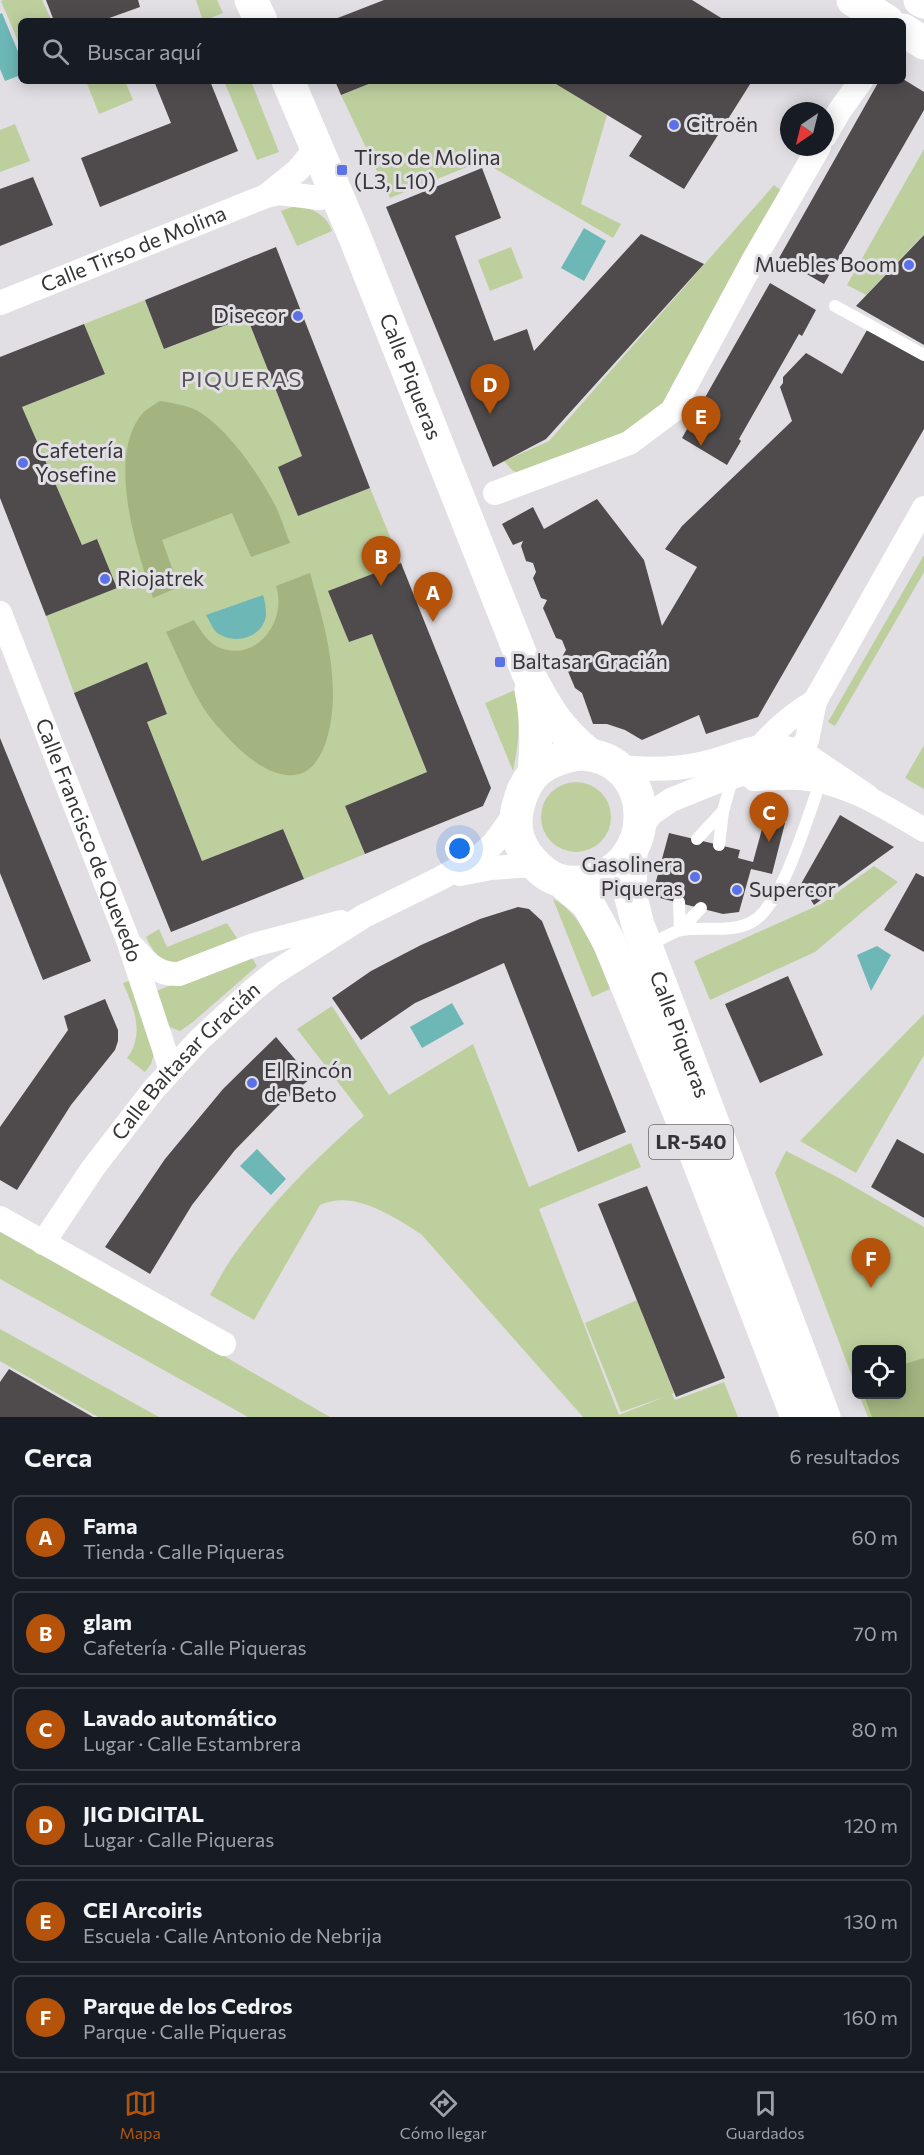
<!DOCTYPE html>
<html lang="es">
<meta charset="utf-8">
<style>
:root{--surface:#171b24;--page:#20242c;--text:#f1f3f6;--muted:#9ea1a6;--line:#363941;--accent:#b45309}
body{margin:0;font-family:Commissioner,sans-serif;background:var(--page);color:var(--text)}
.controls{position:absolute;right:18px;bottom:18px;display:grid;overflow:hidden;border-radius:9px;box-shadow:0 3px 15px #0003}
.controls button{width:54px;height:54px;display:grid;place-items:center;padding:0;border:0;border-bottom:2px solid var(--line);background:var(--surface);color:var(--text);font:30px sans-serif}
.compass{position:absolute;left:780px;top:102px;width:54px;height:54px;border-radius:50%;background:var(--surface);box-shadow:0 3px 15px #0003;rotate:215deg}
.you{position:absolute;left:460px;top:849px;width:21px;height:21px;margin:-15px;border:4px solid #fff;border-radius:50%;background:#1a73e8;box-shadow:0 0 0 9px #1a73e833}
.badge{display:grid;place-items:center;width:39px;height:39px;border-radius:50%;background:var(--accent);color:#fff;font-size:20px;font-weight:700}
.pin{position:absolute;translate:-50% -50px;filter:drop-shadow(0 2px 3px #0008)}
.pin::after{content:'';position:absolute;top:32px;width:21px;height:18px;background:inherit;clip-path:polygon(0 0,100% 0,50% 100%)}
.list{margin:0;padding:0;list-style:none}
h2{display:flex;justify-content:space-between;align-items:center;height:78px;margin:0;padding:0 24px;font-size:26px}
h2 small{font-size:20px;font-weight:400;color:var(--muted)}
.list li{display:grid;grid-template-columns:39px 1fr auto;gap:18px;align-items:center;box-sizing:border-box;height:84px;margin:0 12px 12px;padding:0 12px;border:2px solid var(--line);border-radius:9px}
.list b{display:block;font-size:22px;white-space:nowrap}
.list p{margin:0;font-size:20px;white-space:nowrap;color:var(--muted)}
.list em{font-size:20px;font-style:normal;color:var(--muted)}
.icon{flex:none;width:33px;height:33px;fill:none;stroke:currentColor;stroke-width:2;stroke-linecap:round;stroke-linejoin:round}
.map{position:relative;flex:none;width:924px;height:1417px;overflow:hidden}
.search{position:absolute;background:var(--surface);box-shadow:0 3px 15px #0003;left:18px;right:18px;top:18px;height:66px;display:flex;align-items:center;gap:15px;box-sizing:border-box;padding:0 21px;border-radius:9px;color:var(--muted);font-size:22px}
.sheet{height:654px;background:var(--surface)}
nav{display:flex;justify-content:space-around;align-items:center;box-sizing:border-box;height:84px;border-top:2px solid var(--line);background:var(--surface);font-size:16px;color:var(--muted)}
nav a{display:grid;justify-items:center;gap:3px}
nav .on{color:var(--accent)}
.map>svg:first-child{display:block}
.green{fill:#becf9e}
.forest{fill:#a3b480}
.water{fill:#6db7b7}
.building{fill:#4f4b4d}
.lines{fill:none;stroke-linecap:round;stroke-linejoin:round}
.lane{stroke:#fff;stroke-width:12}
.street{stroke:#fff;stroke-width:24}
.secondary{stroke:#fff;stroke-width:33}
.primary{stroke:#fff;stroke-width:33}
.highway{stroke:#fff;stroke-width:33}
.poi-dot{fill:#5b71e8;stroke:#e1dfe3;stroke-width:2}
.labels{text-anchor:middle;stroke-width:6;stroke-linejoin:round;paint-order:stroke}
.shield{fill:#e1dfe3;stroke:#69676a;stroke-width:1.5}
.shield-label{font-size:20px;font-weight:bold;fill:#353436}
.poi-label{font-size:21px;fill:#353436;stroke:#e1dfe3;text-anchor:start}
.street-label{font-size:21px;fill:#353436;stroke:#e1dfe3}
.neighbourhood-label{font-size:22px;letter-spacing:1.5px;fill:#575559;stroke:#e1dfe3}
</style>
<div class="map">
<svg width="924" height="1417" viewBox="0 0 924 1417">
<rect width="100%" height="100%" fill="#e1dfe3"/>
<g class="green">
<path d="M3 0H42L52 21H21V48L1 1Z"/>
<path d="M196 0H217L223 13 203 21Z"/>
<path d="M86 81H125L133 100 99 114Z"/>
<path d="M224 81H251L279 152 257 160Z"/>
<path d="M377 81H551L607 115 581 204 621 224 613 238 482 161 390 198 341 95Z"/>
<path d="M15 124 30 161 0 172V130Z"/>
<path d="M924 149V234L866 295 847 285Z"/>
<path d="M774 185 784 193 668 407 629 437 530 476 513 471 504 461 549 441Z"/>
<path d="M295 206C312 208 326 214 332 231L297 246 281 211Z"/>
<path d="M511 247 523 278 490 291 478 260Z"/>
<path d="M145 300 165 349 247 317 302 456 278 467 298 516 370 488 401 563 329 591 349 642 372 634 427 772 345 806 365 854 304 879 283 829 202 861 147 722 167 714 147 663 74 693 46 616 117 587 97 539 82 545 22 407 105 374 84 324Z"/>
<path d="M924 555V572L835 726 828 722Z"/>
<path d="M515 690C521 719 519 743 513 771L485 703Z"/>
<path d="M924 745V789L905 778Z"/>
<circle cx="576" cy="817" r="35"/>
<path d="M874 866 898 882 815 952 710 1000 694 961 821 904Z"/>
<path d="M553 899C583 913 599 961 610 989L592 997Z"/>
<path d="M227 923 238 940 177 963C160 961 153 952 146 937L159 929 167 947Z"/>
<path d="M250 955 257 966 193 1022 180 1031 167 1026 156 991Z"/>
<path d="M131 980 154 1054 151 1064 145 1072 127 1058C145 1034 134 1008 123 983Z"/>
<path d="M332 1006 389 1095 473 1044 529 1187 631 1143 641 1167 539 1209 619 1415 667 1396 621 1412 585 1323 637 1300 674 1393 672 1394 675 1400 724 1382 738 1417H583L421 1234C393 1216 353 1189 320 1205L254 1320 210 1295C219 1279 228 1262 239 1248 275 1199 318 1156 364 1116L297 1029Z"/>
<path d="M924 1014V1055L856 1173 800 1141Z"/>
<path d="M786 1151 839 1178 924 1227V1417H868L859 1395 902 1394V1350H856V1387L775 1173Z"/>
<path d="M0 1227 330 1417H248L0 1279Z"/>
<path d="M0 1329 159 1417H98L0 1361Z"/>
</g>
<g class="forest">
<path d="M160 401C173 403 185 405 196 410 227 427 259 474 275 505 281 517 285 531 290 543L251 557 232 513 162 540 179 587 153 598C137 551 108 463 139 418 144 410 152 406 160 401Z"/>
<path d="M310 573C321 613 333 652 333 694 333 722 325 780 286 775 257 771 231 742 213 721 195 700 179 658 166 632L194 620C201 631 209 645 223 649 260 660 287 618 276 586Z"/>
<path d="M924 1358V1417H872L864 1395 902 1394V1365Z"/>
</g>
<g class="water">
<path d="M2 13 21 59V75L5 81 0 69V14Z"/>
<path d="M584 228 606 241 584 281 561 268Z"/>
<path d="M263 595C265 601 266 608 266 615 263 638 234 646 216 632 212 627 209 620 206 615Z"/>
<path d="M877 946 891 955 871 991 857 955Z"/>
<path d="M452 1003 464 1024 422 1048 410 1027Z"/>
<path d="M257 1149 286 1179 271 1195 240 1166Z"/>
</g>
<g class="building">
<path d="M46 0H138L140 7 101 21H54Z"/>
<path d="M384 0H692L726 21H330Z"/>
<path d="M903 79 924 92V110L824 284 779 258 879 81H903Z"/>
<path d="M154 81H210L238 151 100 207 81 158 171 123Z"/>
<path d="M335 81H376L341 95Z"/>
<path d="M551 81H752L684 189 629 156 642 136Z"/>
<path d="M482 168 501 218 455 236 494 341 527 329 534 351 641 234 704 264 546 439 493 467 386 207Z"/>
<path d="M33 177 53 225 0 246V189Z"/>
<path d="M924 235V345L856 306Z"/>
<path d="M276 247 370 488 298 516 278 467 302 456 247 317 164 349 145 300Z"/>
<path d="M770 283 816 310 802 336 799 334 739 439 741 441 727 465 682 438Z"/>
<path d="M84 324 105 374 22 407 82 545 97 539 117 588 46 616 0 498V357Z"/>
<path d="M867 330 924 360V429L758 717 706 734 699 715 642 740 625 730 607 724H593L582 693 575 688 562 657 566 650 562 640 556 638 543 608 547 600 541 598 533 578 536 572 533 563 526 561 521 546 523 541 513 545 502 524 533 507 544 529 597 499 644 560 662 626 697 567 665 549 682 526 792 421 780 387 783 383V377L806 353 842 374Z"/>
<path d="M401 563 491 788 483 806 365 854 345 806 427 772 372 634 349 642 328 591Z"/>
<path d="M147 662 167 714 147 722 202 861 283 829 304 879 171 932 74 693Z"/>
<path d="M0 738 91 961 43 980 0 873Z"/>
<path d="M840 815 894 847 814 905 801 884Z"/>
<path d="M765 818 785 823 772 874 751 869 739 912 723 914 652 896 669 833 740 850 738 858 753 862Z"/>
<path d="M916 873 924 877V952L884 930Z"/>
<path d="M518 907 529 909 542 921 626 1132 578 1152 504 963 415 1003 361 1040 332 998 371 971 421 945 480 919Z"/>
<path d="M788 976 823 1055 760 1083 725 1004Z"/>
<path d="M105 999 118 1030V1041L115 1050 71 1105 17 1190 0 1180V1127L68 1030 64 1016Z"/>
<path d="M276 1037 311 1078 278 1106 235 1150 192 1205 150 1274 105 1247 165 1159 223 1089Z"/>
<path d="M897 1139 924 1154V1218L871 1187Z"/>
<path d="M647 1186 725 1378 676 1397 598 1204Z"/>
<path d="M9 1369 93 1417H0V1382Z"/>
</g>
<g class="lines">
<g class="lane">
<path d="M835 306 924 355"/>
<path d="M697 839 723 811"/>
<path d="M719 845 723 811 732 780"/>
<path d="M679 902 680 930"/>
<path d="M680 930 701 908"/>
<path d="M648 946C658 941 670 933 681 930 704 926 728 933 750 923 782 909 808 814 821 781"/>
</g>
<g class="street">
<path d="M825 136 840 110 861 81"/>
<path d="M266 196 298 170 317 147"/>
<path id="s1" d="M0 303 266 196 279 193 320 198 336 194"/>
<path d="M495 493 629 443 672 411 754 259 819 147"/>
<path id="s2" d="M0 613 129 943 171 1070"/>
<path d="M761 746C777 728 795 713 815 701"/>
<path d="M617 767C646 770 676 770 705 763 746 753 765 735 808 756L867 796"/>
<path d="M754 779C769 779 785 777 800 778 847 782 885 807 924 830"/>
<path d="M639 830 652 813 671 800 718 781 787 761 799 751 807 740 815 701 924 508"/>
<path d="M460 874 491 868 535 865"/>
<path d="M134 948C147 963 157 975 179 974L254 945 341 922"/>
<path d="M0 1218 224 1344"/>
<path id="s3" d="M43 1243 93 1168 154 1089 199 1040 252 991 274 973 364 916 441 878 480 856 494 843 515 814"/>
</g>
<g class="secondary">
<path d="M853 0 887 21"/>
<path d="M903 30 924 43"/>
</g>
<g class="primary">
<path d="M251 0 261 21"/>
<path id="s4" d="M288 81 354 235 528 673C546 708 558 729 589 754"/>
<path d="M531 690C537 718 537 744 534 773"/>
<path d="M578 754C661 755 660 874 580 882 564 883 551 880 539 868 519 850 511 829 519 803 522 792 525 784 533 775 544 763 562 757 578 754Z"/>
<path id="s5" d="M631 851 630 894 638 925 824 1417"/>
<path d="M561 881 588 904 609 942 688 1134 797 1417"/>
</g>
<path class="highway" d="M920 0 924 2"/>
</g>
<g class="poi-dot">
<circle cx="674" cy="125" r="6"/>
<rect x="336" y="164" width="12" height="12" rx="3"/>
<circle cx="909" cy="265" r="6"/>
<circle cx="298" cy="316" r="6"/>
<circle cx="23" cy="463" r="6"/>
<circle cx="105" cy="579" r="6"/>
<rect x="494" y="656" width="12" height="12" rx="3"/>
<circle cx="695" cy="877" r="6"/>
<circle cx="737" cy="890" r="6"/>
<circle cx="252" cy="1083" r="6"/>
</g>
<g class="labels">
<rect class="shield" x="649" y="1125" width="84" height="34" rx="4.5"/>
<g class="shield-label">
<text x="691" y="1149">LR-540</text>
</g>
<g class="poi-label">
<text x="686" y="132">Citroën</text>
<text x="354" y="165">Tirso de Molina<tspan x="354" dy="24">(L3, L10)</tspan></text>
<text x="897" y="272" text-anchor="end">Muebles Boom</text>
<text x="286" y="323" text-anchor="end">Disecor</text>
<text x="35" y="458">Cafetería<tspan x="35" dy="24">Yosefine</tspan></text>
<text x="117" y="586">Riojatrek</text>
<text x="512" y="669">Baltasar Gracián</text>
<text x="683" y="872" text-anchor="end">Gasolinera<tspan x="683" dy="24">Piqueras</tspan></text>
<text x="749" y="897">Supercor</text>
<text x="264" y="1078">El Rincón<tspan x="264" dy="24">de Beto</tspan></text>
</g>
<g class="street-label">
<text dy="7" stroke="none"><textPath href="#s1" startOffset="144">Calle Tirso de Molina</textPath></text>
<text dy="7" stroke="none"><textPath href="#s4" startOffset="320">Calle Piqueras</textPath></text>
<text dy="7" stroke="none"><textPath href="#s2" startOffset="244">Calle Francisco de Quevedo</textPath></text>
<text dy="7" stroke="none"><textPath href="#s5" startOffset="192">Calle Piqueras</textPath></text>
<text dy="7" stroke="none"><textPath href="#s3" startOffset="232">Calle Baltasar Gracián</textPath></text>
</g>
<g class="neighbourhood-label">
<text x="242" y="387">PIQUERAS</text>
</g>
</g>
</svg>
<div class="controls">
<button><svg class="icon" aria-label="locate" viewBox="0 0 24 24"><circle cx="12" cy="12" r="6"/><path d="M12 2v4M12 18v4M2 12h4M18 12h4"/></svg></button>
</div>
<svg class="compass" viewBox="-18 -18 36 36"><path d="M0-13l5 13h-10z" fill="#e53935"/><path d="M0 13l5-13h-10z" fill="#9ea1a6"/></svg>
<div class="you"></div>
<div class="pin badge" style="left:433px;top:622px">A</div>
<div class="pin badge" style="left:381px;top:586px">B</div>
<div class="pin badge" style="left:769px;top:842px">C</div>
<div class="pin badge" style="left:490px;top:414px">D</div>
<div class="pin badge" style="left:701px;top:446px">E</div>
<div class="pin badge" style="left:871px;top:1288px">F</div>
<div class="search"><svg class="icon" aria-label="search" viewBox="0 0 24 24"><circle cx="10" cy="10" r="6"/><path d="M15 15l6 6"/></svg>Buscar aquí</div>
</div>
<section class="sheet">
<h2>Cerca<small>6 resultados</small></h2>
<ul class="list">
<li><span class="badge">A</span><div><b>Fama</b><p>Tienda · Calle Piqueras</p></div><em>60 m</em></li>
<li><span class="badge">B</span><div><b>glam</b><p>Cafetería · Calle Piqueras</p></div><em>70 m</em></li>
<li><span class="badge">C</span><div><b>Lavado automático</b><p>Lugar · Calle Estambrera</p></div><em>80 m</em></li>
<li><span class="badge">D</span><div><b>JIG DIGITAL</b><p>Lugar · Calle Piqueras</p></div><em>120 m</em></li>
<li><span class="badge">E</span><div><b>CEI Arcoiris</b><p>Escuela · Calle Antonio de Nebrija</p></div><em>130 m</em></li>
<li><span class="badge">F</span><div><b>Parque de los Cedros</b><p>Parque · Calle Piqueras</p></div><em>160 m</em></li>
</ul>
</section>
<nav>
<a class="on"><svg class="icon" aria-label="map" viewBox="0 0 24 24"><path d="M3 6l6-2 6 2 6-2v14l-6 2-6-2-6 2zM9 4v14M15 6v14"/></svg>Mapa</a>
<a><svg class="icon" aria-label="directions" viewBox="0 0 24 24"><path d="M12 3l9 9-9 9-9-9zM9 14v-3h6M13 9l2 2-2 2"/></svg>Cómo llegar</a>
<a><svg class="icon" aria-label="saved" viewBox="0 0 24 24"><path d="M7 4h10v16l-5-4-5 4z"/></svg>Guardados</a>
</nav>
